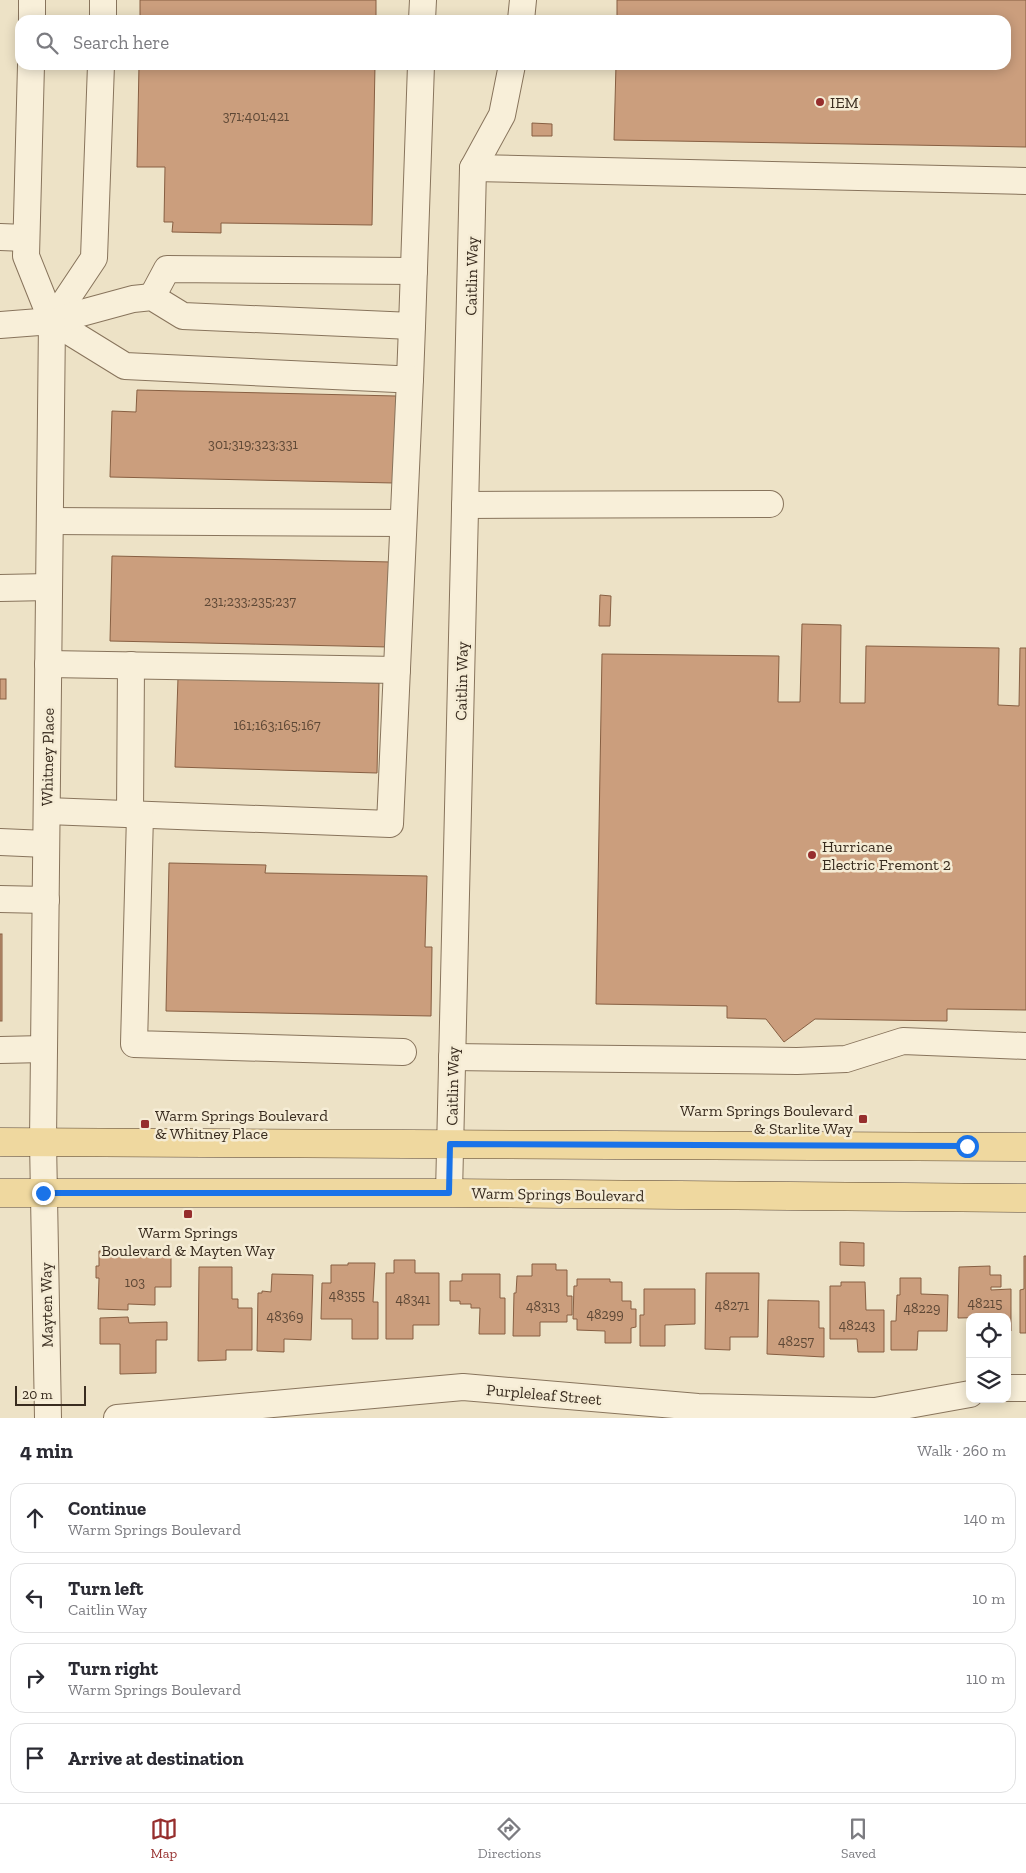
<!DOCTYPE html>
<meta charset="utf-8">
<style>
:root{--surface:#fff;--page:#f2f2f3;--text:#2b2b33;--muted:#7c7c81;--line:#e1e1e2;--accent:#962e2d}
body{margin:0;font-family:"Zilla Slab",serif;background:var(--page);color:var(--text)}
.controls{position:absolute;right:15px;bottom:15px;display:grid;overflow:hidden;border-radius:10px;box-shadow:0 2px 12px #0003}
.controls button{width:45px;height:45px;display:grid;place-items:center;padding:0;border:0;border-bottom:1px solid var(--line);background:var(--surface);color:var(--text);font:25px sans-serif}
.scale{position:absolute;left:15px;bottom:12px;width:71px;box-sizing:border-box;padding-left:5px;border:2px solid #392c1f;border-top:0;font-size:14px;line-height:18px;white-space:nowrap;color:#392c1f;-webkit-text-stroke:4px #f5ecd5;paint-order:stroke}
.stop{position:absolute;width:15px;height:15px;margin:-11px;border:4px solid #1a73e8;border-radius:50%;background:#fff}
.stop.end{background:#1a73e8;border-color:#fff;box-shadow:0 1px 5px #0008}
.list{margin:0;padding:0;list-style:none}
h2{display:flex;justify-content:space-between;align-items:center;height:65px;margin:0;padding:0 20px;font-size:21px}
h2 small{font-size:16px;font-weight:400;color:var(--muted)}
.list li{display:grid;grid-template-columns:32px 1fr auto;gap:15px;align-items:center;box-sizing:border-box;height:70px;margin:0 10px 10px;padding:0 10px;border:1px solid var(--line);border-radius:15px}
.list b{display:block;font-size:19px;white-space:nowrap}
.list p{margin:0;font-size:16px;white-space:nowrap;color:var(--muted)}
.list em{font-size:16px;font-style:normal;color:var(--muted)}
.icon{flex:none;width:28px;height:28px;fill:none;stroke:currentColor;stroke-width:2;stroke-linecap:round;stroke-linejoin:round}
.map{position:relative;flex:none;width:1026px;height:1418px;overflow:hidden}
.search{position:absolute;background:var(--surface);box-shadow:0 2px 12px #0003;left:15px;right:15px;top:15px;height:55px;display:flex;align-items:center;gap:12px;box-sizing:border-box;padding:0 18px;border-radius:15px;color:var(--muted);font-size:19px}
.sheet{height:385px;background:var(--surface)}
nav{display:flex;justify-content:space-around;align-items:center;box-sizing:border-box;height:70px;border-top:1px solid var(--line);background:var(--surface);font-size:14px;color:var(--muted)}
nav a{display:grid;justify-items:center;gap:2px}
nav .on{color:var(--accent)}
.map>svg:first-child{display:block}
.building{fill:#cb9e7d;stroke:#875f42}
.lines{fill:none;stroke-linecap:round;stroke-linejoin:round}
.minor-casing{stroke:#88745c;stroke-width:28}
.major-casing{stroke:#564230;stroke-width:29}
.minor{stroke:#f8efd9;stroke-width:26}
.major{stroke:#efd89f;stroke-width:28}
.route{stroke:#1a73e8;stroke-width:6}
.poi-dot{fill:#962e2d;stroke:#f5ecd5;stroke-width:2}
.labels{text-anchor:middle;stroke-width:5;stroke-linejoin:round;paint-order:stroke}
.number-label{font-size:14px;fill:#5e4836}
.poi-label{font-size:16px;fill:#392c1f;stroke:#f5ecd5;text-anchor:start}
.street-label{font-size:16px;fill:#392c1f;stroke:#f5ecd5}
</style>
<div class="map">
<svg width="1026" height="1418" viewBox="0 0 1026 1418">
<rect width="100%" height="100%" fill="#ede2c6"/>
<g class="building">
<rect x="140" y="0" width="236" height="20"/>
<path d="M617 0H1026V147L614 140 616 65H1006V20H617Z"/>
<path d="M139 65H375L372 225 221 223V233L172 232 173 222H164L165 167H137Z"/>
<path d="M532 123 552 124V136H532Z"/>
<path d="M137 390 396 396 394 483 110 477 112 411 136 412Z"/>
<path d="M112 556 391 562 389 647 110 641Z"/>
<path d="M600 595 611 596 610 626H599Z"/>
<path d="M802 624 841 625 840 703H865L866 646 999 648 998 705 1019 706 1020 648H1026V1010L947 1009V1021L815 1019 784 1042 766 1019 727 1018V1006L596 1004 602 654 779 656 778 702H800Z"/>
<path d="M178 678 379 683 377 773 175 767Z"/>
<rect x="0" y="679" width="6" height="20"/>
<path d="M169 863 266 865 265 873 427 876 425 947H432L431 1016 166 1011Z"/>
<rect x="0" y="934" width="2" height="87"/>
<path d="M840 1242 864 1243V1266L840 1265Z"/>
<path d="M99 1251 171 1253V1287H155V1305L128 1304V1310L98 1309 99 1278H96V1266H99Z"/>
<path d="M1024 1256H1026V1333H1020V1290L1024 1289Z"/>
<path d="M394 1260H415V1273H439V1325H413V1339H386V1273H394Z"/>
<path d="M348 1263H375L373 1302H378V1339H352V1319H321L322 1283H331V1265H348Z"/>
<path d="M532 1264H556V1270H567V1296H572V1315H567V1322H540V1336H513L514 1293H516L517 1276H532Z"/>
<path d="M990 1266V1275H1001V1287H991V1290L1011 1289V1331H1007V1317L958 1318 959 1267Z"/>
<path d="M199 1267H232V1299H238V1308H252V1350H226V1360L198 1361Z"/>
<path d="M706 1273H759L758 1337H730V1350L705 1349Z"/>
<path d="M272 1274 313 1275 311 1340 284 1339V1352L257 1351 258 1293H262V1291L271 1292Z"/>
<path d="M462 1274H500V1298H505V1334H479L480 1308H471V1304H460V1301H450V1281H462Z"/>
<path d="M900 1278H921V1294L948 1295 947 1331H918L917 1350H891V1321H896L897 1295H900Z"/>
<path d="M577 1279H610V1282H622V1301H631V1309H636V1327L631 1328V1343H605V1331L577 1330V1319H573L574 1286H577Z"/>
<path d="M841 1282H865L866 1310H884V1352H858L857 1339H830V1286H841Z"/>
<path d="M644 1289H695V1324L665 1325V1346H640V1315H644Z"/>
<path d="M768 1300 819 1301V1328H824V1357L767 1354Z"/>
<path d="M128 1317 129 1323 167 1322V1340H156V1373L120 1374V1344H100V1318Z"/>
</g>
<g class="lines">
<defs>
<g id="minor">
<path d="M32 20V0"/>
<path d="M103 20V0"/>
<path d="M422 20 423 0"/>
<path d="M521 20 523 0"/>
<path d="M31 65 26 256 52 321 125 366 396 379H410L412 326"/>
<path d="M473 168 1026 181"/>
<path d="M0 237 26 238"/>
<path d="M152 297 167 269 414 271"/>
<path d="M52 321 94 258 101 65"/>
<path d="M0 325 52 321 133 299 152 297 183 316 412 326 421 65"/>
<path d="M465 505 770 504"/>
<path d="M50 521 403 523"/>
<path d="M0 588 49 587"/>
<path d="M48 664 397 670"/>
<path d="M47 811 390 824 410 379"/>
<path d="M130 814 131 665"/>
<path d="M140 815 134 1044 403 1052"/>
<path d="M0 842 46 844"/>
<path d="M0 899 46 900"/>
<path d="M0 1050 44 1049"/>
<path d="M452 1057 797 1061 846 1059 903 1041 1026 1046"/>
<path d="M449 1193 473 168 502 115 512 65"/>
<path d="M1007 1388H1026"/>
<path d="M48 1418 43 1141 52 321"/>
<path d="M117 1418 463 1387 698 1407 875 1411 970 1394"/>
</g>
<g id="major">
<path d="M0 1142 1026 1147"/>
<path d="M0 1193H449L1026 1198"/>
</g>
</defs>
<use href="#minor" class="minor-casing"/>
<use href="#major" class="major-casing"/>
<use href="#minor" class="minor"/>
<use href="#major" class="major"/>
</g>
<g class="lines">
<path class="route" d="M43 1193H449L450 1144 967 1146"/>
</g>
<g class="poi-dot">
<circle cx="820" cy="102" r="5"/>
<circle cx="812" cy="855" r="5"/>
<rect x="858" y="1114" width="10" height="10" rx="2.5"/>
<rect x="140" y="1119" width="10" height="10" rx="2.5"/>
<rect x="183" y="1209" width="10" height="10" rx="2.5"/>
</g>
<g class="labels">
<g class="number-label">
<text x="256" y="121">371;401;421</text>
<text x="253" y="449">301;319;323;331</text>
<text x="250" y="606">231;233;235;237</text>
<text x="277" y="730">161;163;165;167</text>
<text x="135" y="1287">103</text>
<text x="347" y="1300">48355</text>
<text x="413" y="1304">48341</text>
<text x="985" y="1308">48215</text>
<text x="732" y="1310">48271</text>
<text x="543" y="1311">48313</text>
<text x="922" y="1313">48229</text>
<text x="605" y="1319">48299</text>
<text x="285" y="1321">48369</text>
<text x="857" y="1330">48243</text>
<text x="796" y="1346">48257</text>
</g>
<g class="poi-label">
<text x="830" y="108">IEM</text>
<text x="822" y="852">Hurricane<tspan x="822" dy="18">Electric Fremont 2</tspan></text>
<text x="853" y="1116" text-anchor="end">Warm Springs Boulevard<tspan x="853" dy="18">&amp; Starlite Way</tspan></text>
<text x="155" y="1121">Warm Springs Boulevard<tspan x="155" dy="18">&amp; Whitney Place</tspan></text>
<text x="188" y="1238" text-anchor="middle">Warm Springs<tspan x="188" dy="18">Boulevard &amp; Mayten Way</tspan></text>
</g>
<g class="street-label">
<text transform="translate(471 276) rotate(-89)" y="6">Caitlin Way</text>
<text transform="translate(461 681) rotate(-89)" y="6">Caitlin Way</text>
<text transform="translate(47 757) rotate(-89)" y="6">Whitney Place</text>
<text transform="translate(452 1086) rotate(-89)" y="6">Caitlin Way</text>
<text transform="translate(558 1194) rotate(1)" y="6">Warm Springs Boulevard</text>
<text transform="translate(46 1305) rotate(-91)" y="6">Mayten Way</text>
<text transform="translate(544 1394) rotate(5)" y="6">Purpleleaf Street</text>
</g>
</g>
</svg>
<div class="controls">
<button><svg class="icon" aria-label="locate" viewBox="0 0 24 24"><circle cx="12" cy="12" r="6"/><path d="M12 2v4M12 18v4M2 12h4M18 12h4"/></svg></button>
<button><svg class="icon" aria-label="layers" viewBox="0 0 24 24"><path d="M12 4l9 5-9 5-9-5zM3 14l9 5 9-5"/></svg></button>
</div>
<div class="scale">20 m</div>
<div class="stop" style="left:967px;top:1146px"></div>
<div class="stop end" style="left:43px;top:1193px"></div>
<div class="search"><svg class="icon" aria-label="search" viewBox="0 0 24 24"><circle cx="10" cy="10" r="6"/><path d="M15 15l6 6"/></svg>Search here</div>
</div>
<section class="sheet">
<h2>4 min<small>Walk · 260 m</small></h2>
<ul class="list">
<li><svg class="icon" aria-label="ahead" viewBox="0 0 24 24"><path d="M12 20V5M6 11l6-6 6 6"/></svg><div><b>Continue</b><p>Warm Springs Boulevard</p></div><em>140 m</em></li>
<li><svg class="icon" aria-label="left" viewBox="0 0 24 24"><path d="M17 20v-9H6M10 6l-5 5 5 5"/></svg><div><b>Turn left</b><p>Caitlin Way</p></div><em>10 m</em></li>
<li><svg class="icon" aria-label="right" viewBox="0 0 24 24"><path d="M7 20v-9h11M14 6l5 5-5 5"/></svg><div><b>Turn right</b><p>Warm Springs Boulevard</p></div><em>110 m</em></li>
<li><svg class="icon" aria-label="arrive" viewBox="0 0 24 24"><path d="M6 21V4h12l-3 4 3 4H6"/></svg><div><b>Arrive at destination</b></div></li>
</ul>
</section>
<nav>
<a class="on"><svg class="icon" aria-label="map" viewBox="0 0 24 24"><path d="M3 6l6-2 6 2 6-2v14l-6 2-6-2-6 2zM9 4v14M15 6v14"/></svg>Map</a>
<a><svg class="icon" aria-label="directions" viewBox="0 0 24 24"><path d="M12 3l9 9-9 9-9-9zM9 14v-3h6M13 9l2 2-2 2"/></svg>Directions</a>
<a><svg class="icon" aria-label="saved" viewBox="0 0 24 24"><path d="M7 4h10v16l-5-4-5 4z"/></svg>Saved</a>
</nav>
